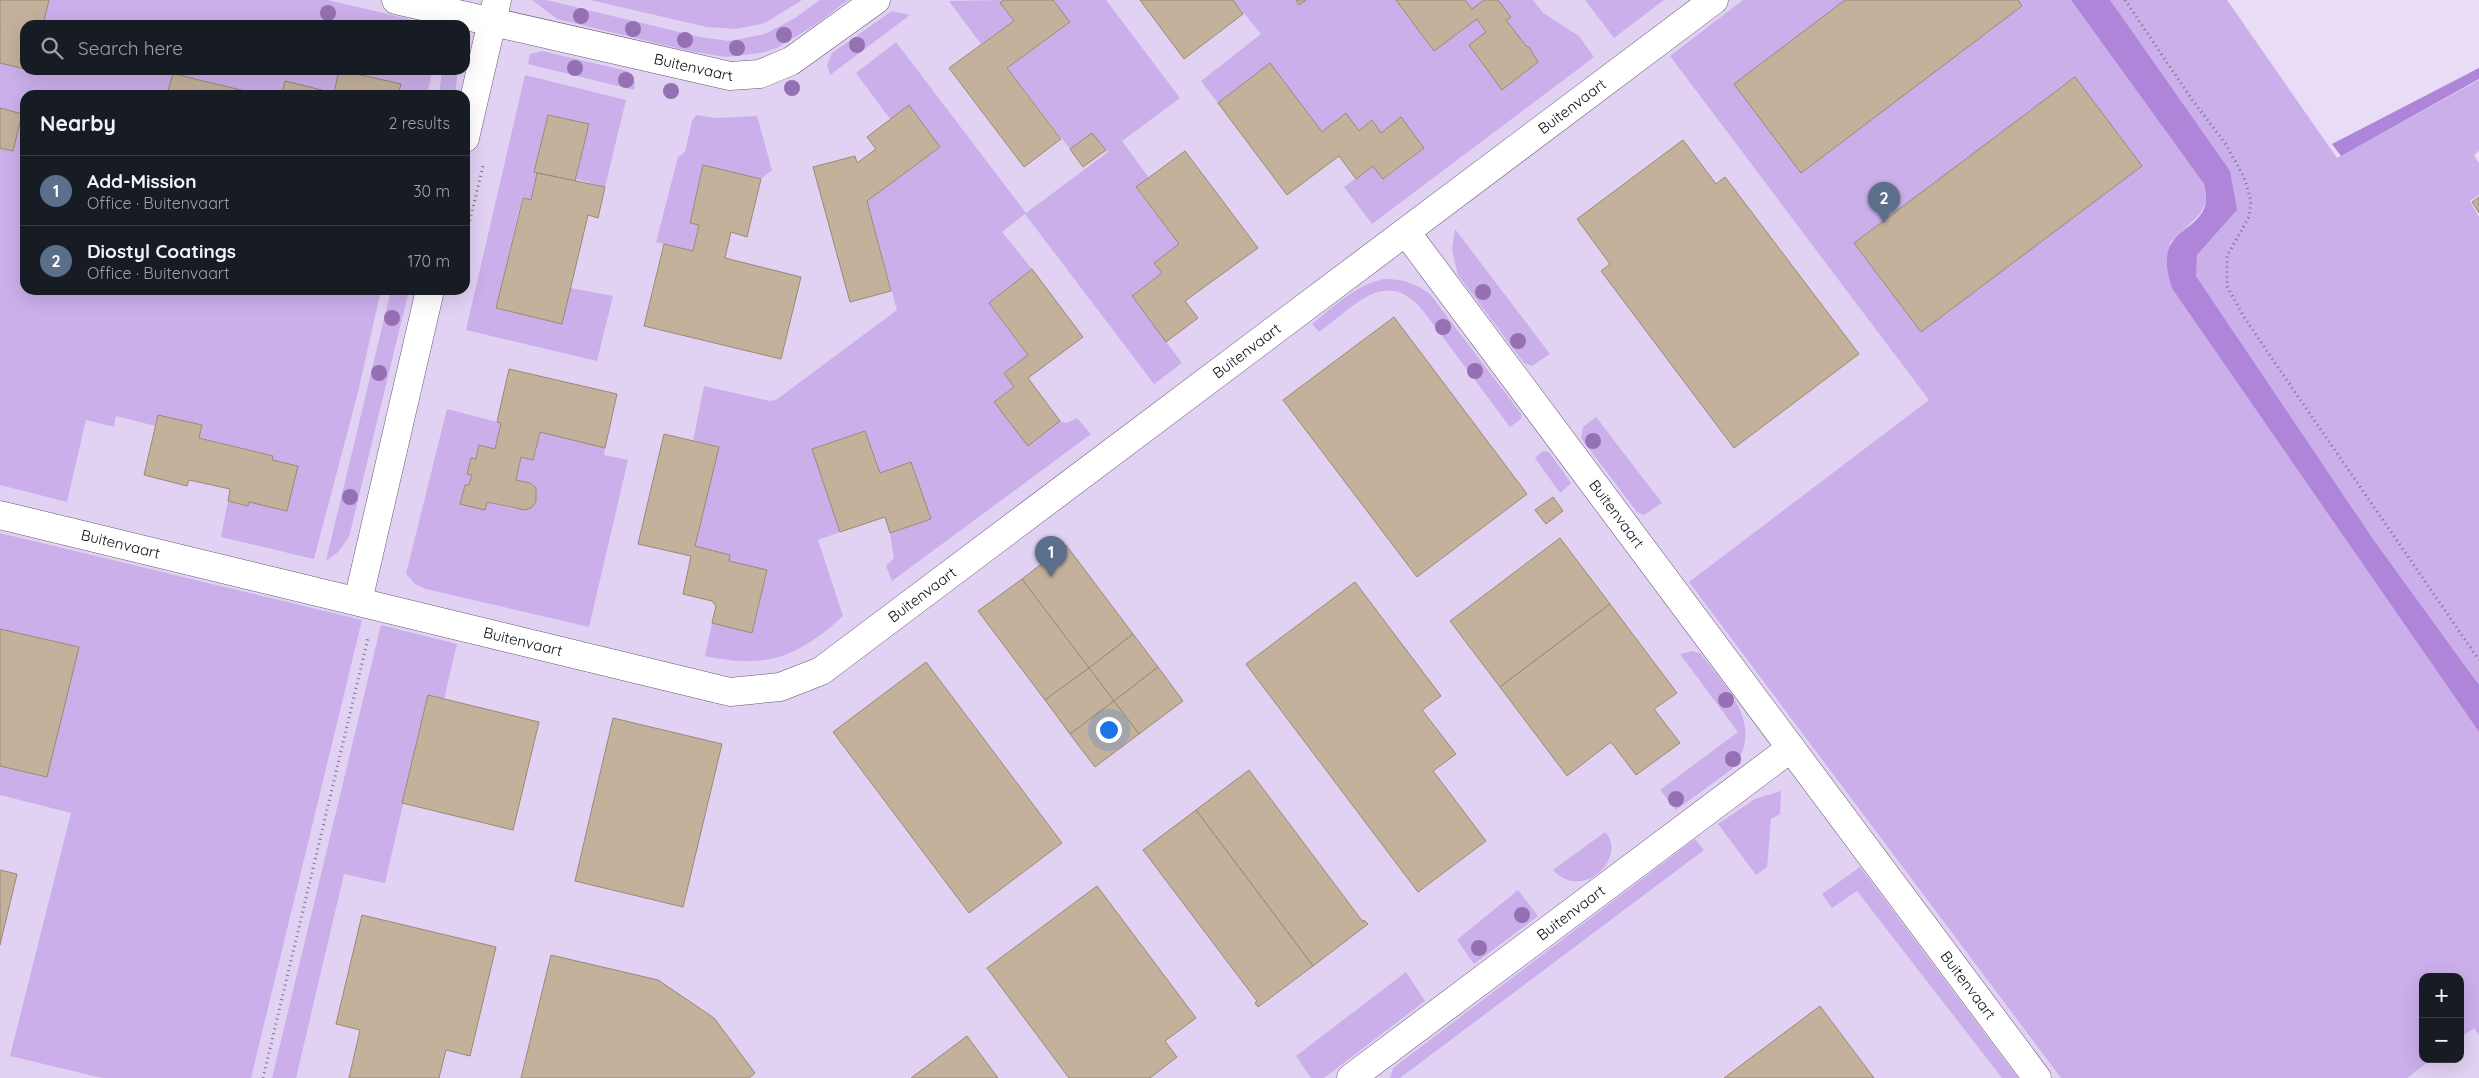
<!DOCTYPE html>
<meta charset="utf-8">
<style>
:root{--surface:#171b24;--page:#20242c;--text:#f1f3f6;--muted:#9ea1a6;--line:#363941;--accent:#ea580c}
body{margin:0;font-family:Quicksand,sans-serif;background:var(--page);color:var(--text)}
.controls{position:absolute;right:15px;bottom:15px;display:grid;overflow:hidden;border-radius:10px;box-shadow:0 5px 20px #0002}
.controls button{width:45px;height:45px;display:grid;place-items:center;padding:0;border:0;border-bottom:1px solid var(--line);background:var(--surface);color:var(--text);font:25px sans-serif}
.you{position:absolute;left:1108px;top:729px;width:18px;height:18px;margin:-12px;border:4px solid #fff;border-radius:50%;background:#1a73e8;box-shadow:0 0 0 8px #1a73e833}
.badge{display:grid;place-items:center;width:32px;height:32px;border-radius:50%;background:var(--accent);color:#fff;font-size:16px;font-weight:700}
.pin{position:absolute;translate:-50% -41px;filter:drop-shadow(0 1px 2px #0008)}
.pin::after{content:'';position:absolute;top:26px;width:18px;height:15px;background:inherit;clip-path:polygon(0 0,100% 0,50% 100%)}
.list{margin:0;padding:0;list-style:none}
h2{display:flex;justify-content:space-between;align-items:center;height:65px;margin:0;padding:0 20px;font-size:21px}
h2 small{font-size:16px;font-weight:400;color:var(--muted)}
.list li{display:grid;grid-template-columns:32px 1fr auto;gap:15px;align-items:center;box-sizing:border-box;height:70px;padding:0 20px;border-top:1px solid var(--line)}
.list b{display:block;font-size:19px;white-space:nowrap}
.list p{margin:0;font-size:16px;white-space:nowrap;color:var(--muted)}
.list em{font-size:16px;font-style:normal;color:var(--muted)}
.icon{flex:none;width:28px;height:28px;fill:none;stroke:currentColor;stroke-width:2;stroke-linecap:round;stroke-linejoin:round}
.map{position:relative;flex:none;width:2479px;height:1078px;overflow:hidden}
.search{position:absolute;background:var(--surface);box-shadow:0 5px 20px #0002;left:20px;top:20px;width:450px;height:55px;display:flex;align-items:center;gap:12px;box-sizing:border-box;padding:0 18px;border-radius:15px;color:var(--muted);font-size:19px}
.panel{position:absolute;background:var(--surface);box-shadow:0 5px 20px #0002;left:20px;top:90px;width:450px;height:205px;border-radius:15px}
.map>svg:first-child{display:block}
.built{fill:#e1d1f3;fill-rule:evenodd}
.green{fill:#cbafeb}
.water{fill:#ae85d8}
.building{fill:#c4b19b;stroke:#9a8973}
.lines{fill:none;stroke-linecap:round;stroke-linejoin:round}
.minor-casing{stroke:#645970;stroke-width:29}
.path{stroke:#797182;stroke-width:3;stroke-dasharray:1 4;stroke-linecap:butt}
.minor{stroke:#fff;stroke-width:28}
.tree{fill:#9570b2}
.labels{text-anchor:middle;stroke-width:5;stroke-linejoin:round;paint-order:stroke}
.street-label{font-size:15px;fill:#0e0a12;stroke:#fff}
</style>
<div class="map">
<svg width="2479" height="1078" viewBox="0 0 2479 1078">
<rect width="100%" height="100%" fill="#e8dcf6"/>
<path class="built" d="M0 0H2094L2479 707V1078H0ZM25 25H465V70H25ZM25 95H465V290H25ZM2423 977H2460V1059H2423Z"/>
<g class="green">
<path d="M0 0H328L425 23V25H25V70H339L334 93 285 82 282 95H262L173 74 167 95H25V290H381L358 392 314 559 221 537 228 501 248 506 249 502 287 510 272 460 273 456 116 416 114 427 86 420 67 502 0 485Z"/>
<path d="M532 0H546L700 37 729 41 765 34 795 18 820 0H848L815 25 777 48 760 53 726 57 689 51 557 19Z"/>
<path d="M590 0H802L765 23 736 29 707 27Z"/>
<path d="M1004 0 1000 3 1014 21 981 44 949 1Z"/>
<path d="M1053 0H1106L1180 98 1122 141 1149 178 1136 188 1179 244 1154 263 1162 273 1132 296 1182 363 1154 384 1025 214 1002 232 1032 269 989 303 1028 355 1004 373 1014 387 994 402 1028 445 1060 421 1066 423 1077 418 1091 434 892 581 886 566 894 558 890 533 931 519 911 463 880 473 865 431 812 449 840 532 818 540 843 616C797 658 766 669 705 656L712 623 752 632 767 571 729 561 730 555 695 546 718 447 693 441 704 386 770 401 776 400 897 310 867 201 940 147 909 106 890 119 856 73 896 42 1026 213 1108 152 1092 133 1070 149 1007 68 1070 22Z"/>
<path d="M1233 0H1533L1543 13 1579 36 1594 57 1372 224 1344 187 1373 166 1384 179 1424 148 1401 118 1381 133 1372 121 1359 131 1346 113 1322 132 1270 63 1218 103 1201 81 1261 34Z"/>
<path d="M1585 0H1664L1614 38Z"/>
<path d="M1743 0H2071L2204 184 2206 201 2200 214 2170 243 2173 290 2479 732V1035L2474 1028 2460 1038V977H2423V1059H2432L2407 1078H2061L1689 582 1929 400 1670 56Z"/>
<path d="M2110 0H2227L2337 158 2479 80V151L2474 155 2479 163V195L2470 201 2479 217V685L2373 539 2196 276 2197 255 2237 210 2133 35Z"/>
<path d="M892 11 910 15 830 75 827 65 832 53Z"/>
<path d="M542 51 627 71 635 83 634 90 528 64 530 54Z"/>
<path d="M340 70H431L432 72 427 95H398L400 84Z"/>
<path d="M442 70H458L455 95H439Z"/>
<path d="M525 75 626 100 605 187 576 179 588 124 548 115 534 172 537 173 531 200 522 198 496 307 571 288 613 296 597 361 466 330Z"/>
<path d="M696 115 716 118 757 116 772 170 761 179 703 165 690 222 699 225 693 251 656 242 678 157 685 152 692 121Z"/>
<path d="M1455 229 1550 354 1532 366 1524 363 1458 275 1452 250Z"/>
<path d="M1384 279C1403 279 1415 283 1430 294L1522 415 1521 419 1510 427 1424 312C1387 265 1355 306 1319 332L1312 324C1333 307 1357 284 1384 279Z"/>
<path d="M391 290H409L349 537 338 552 326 561Z"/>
<path d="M447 409 501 423 495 449 479 445 476 459 471 458 472 475 469 485H465L460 503 485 509 487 502C503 505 524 516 536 502V488L530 483 516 480 521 457 533 460 540 432 605 448 604 455 628 460 589 627 426 589 415 584 406 574Z"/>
<path d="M1596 417 1662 503 1644 515 1637 512 1581 438 1583 427Z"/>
<path d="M1543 451 1549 452 1571 483 1560 493 1535 458Z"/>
<path d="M0 533 362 620 251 1078H102L10 1056 71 813 0 795Z"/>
<path d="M381 625 457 644 444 699 428 695 385 883 344 874 296 1078H272Z"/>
<path d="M1692 651 1700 653C1726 688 1767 725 1732 769L1676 810 1660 790 1738 732 1680 654Z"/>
<path d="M1781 791 1780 814 1771 819 1767 867 1756 875 1718 824 1755 799Z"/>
<path d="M1605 832C1628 856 1584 903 1553 870Z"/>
<path d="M1695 839 1704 850 1400 1078H1390L1393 1068Z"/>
<path d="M1860 867 2018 1078H2002L1857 891 1832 908 1822 894Z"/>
<path d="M1518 890 1538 916 1474 964 1457 940Z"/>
<path d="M1406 972 1425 1001 1324 1078H1311L1296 1056Z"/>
</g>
<g class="water">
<path d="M2071 0H2110L2230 171 2237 210 2197 255 2196 276 2373 539 2479 685V732L2173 290C2149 225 2203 236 2206 200 2206 195 2205 189 2204 184Z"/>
<path d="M2479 68V79L2341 156 2332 144Z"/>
</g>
<g class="building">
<path d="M0 0H49L43 25H25V69L0 63Z"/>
<path d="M1004 0H1053L1070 22 1007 68 1061 139 1024 167 949 68 1014 21 1000 3Z"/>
<path d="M1140 0H1233L1243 14 1184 59Z"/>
<path d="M1296 0H1306L1299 5Z"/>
<path d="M1396 0H1465L1472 9 1484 0H1498L1511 17 1506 20 1526 46 1529 47 1538 62 1502 90 1469 45 1486 32 1477 19 1434 51Z"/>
<path d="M1845 0H2018L2022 6 1801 173 1734 84Z"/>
<path d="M1270 63 1322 132 1346 113 1359 131 1372 120 1381 133 1401 117 1424 148 1383 179 1373 166 1356 179 1339 156 1287 195 1218 103Z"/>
<path d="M339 70 401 84 398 95H282L285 81 334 93Z"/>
<path d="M173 73 195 79 262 95H167Z"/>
<path d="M2075 77 2142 166 1921 332 1854 243Z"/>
<path d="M909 105 940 147 867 201 891 291 850 302 813 167 855 156 857 163 876 149 867 137Z"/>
<path d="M0 108 22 114 13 151 0 148Z"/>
<path d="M548 115 589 124 575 181 534 172Z"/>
<path d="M1092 133 1106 150 1083 167 1070 149Z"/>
<path d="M1683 140 1716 184 1725 177 1859 354 1734 448 1601 271 1610 264 1577 219Z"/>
<path d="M1185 151 1258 248 1185 301 1198 318 1166 342 1132 296 1162 273 1154 263 1179 244 1136 187Z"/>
<path d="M703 165 761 179 747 237 731 232 725 258 801 277 781 359 644 326 664 244 693 251 699 225 690 223Z"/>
<path d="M537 173 605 187 598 218 588 215 562 324 496 308 523 198 531 200Z"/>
<path d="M2479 197V213L2472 202Z"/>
<path d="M1032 269 1083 337 1028 378 1060 421 1028 446 994 402 1014 387 1004 373 1028 355 989 303Z"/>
<path d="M1394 317 1527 494 1417 577 1283 400Z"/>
<path d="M509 369 617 394 605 448 540 432 533 460 521 457 516 480 530 483 536 488V502L531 508 525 510 487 502 485 510 460 504 465 485H469L472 475 467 474 471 458 476 459 479 445 495 449 501 423 497 422Z"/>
<path d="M158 415 202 425 199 438 273 456 272 460 298 466 287 511 249 502 248 506 228 501 230 489 189 480 187 486 144 475Z"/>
<path d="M865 431 880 473 911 462 931 519 890 533 885 517 840 532 812 449Z"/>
<path d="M664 434 719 447 695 546 730 555 729 561 767 570 752 633 712 623 716 606 712 601 683 594 691 556 638 544Z"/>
<path d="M1553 497 1563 511 1546 524 1535 510Z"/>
<path d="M1560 538 1610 604 1500 687 1450 621Z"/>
<path d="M1066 545 1133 634 1089 668 1022 579Z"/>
<path d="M1022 579 1089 668 1045 700 978 611Z"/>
<path d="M1355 582 1441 696 1422 710 1456 754 1433 771 1486 841 1418 892 1246 664Z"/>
<path d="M1610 604 1677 693 1654 709 1680 743 1636 775 1611 742 1567 776 1500 687Z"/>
<path d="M0 629 79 647 47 777 0 766Z"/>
<path d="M1133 634 1158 667 1114 701 1089 668Z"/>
<path d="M926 662 1062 843 969 913 833 732Z"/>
<path d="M1158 667 1183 701 1139 734 1114 701Z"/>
<path d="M1089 668 1114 701 1070 734 1045 700Z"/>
<path d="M428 695 539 722 513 830 402 803Z"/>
<path d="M1114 701 1139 734 1095 767 1070 734Z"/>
<path d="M613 718 722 744 683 907 575 881Z"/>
<path d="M1249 770 1363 922 1364 920 1368 924 1313 966 1196 810Z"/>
<path d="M1196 810 1313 966 1258 1007 1255 1003 1257 1001 1143 850Z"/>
<path d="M0 870 17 874 0 945Z"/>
<path d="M1097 886 1196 1018 1165 1041 1177 1057 1150 1078H1069L987 968Z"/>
<path d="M362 915 496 947 470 1056 446 1050 439 1078H349L360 1030 336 1024Z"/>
<path d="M551 955 658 980 714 1018 755 1073 749 1078H521Z"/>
<path d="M1820 1006 1874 1078H1724Z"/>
<path d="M967 1036 998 1078H911Z"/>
</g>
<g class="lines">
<defs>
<g id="minor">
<path id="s1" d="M396 0 730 76 760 74 791 61 876 0"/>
<path d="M465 138 497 0"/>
<path id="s2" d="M1406 232 2037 1078"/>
<path id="s3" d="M0 515 730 692 780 687 821 671 1714 0"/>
<path d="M358 601 430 290"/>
<path id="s4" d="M1351 1078 1791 748"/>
</g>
</defs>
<use href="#minor" class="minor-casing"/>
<g class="path">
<path d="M2125 0 2193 101 2225 143 2244 177 2251 201 2249 217 2227 256V286L2244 317 2286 379 2479 660"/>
<path d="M465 240 483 166"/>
<path d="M263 1078 368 638"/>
</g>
<use href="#minor" class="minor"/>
</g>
<g class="tree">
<circle cx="328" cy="13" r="8"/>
<circle cx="581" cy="16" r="8"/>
<circle cx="633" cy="29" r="8"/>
<circle cx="784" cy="35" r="8"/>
<circle cx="685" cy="40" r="8"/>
<circle cx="857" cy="45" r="8"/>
<circle cx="737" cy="48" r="8"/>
<circle cx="575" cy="68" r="8"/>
<circle cx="626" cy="80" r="8"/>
<circle cx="792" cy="88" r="8"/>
<circle cx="671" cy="91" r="8"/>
<circle cx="1483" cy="292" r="8"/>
<circle cx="392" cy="318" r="8"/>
<circle cx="1443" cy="327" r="8"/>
<circle cx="1518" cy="341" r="8"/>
<circle cx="1475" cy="371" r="8"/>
<circle cx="379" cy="373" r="8"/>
<circle cx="1593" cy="441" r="8"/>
<circle cx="350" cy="497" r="8"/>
<circle cx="1726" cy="700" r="8"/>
<circle cx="1733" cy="759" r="8"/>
<circle cx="1676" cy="799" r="8"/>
<circle cx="1522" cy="915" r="8"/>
<circle cx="1479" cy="948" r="8"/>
</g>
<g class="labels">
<g class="street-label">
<text dy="5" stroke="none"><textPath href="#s1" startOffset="305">Buitenvaart</textPath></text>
<text dy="5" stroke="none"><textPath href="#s3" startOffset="1785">Buitenvaart</textPath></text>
<text dy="5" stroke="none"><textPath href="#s3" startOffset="1378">Buitenvaart</textPath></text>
<text dy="5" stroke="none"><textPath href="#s2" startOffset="352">Buitenvaart</textPath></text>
<text dy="5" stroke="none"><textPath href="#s3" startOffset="124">Buitenvaart</textPath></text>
<text dy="5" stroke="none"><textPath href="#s3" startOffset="972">Buitenvaart</textPath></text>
<text dy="5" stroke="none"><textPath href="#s3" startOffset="538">Buitenvaart</textPath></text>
<text dy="5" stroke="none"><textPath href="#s4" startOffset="275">Buitenvaart</textPath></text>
<text dy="5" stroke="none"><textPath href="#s2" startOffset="940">Buitenvaart</textPath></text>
</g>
</g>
</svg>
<div class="controls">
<button>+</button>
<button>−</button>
</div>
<div class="you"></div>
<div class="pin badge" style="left:1051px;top:577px;background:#5c6f8a">1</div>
<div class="pin badge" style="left:1884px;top:223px;background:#5c6f8a">2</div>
<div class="search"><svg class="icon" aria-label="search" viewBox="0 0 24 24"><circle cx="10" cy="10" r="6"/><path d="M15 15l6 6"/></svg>Search here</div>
<section class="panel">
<h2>Nearby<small>2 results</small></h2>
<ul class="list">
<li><span class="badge" style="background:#5c6f8a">1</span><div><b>Add-Mission</b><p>Office · Buitenvaart</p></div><em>30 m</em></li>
<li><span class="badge" style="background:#5c6f8a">2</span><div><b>Diostyl Coatings</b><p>Office · Buitenvaart</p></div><em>170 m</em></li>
</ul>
</section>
</div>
